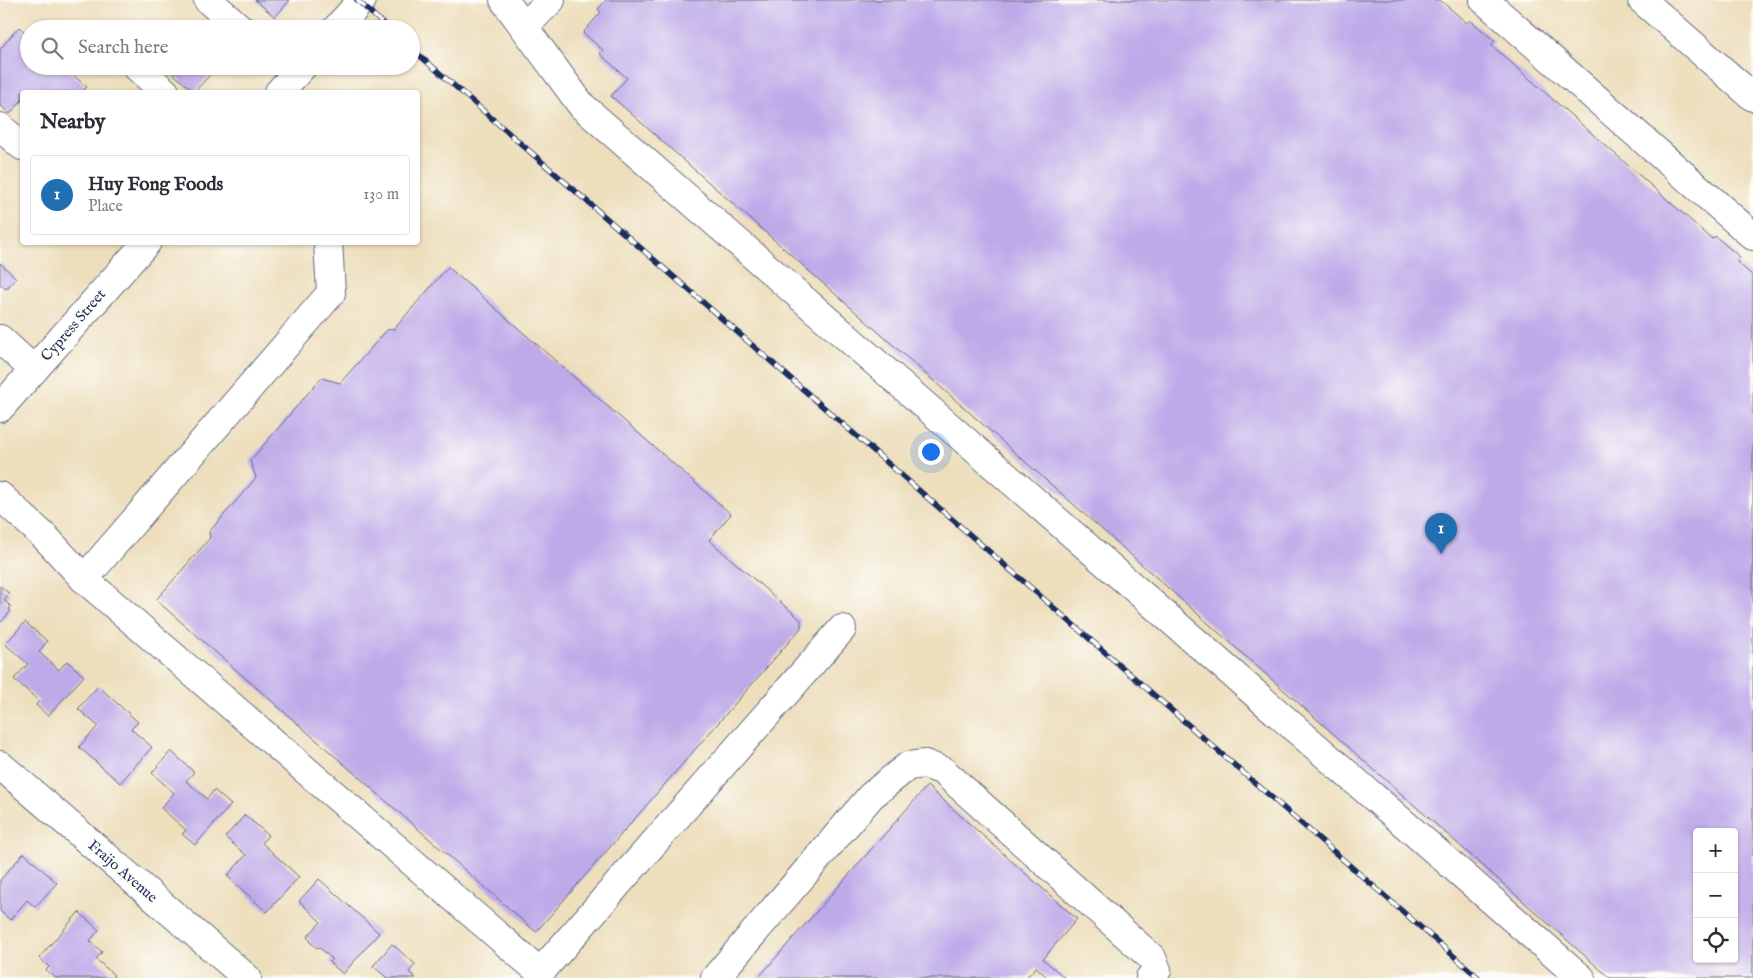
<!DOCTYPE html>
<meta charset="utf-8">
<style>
:root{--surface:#fff;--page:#f2f2f3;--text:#2b2b33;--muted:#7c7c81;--line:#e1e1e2;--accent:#1f6fb2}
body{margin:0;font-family:"IM FELL English",serif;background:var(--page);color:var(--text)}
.controls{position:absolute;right:15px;bottom:15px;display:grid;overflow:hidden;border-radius:5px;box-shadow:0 1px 4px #0004}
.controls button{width:45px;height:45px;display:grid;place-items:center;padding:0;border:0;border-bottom:1px solid var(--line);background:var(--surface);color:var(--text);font:25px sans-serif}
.you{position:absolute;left:930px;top:451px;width:18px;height:18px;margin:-12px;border:4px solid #fff;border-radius:50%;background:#1a73e8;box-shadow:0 0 0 8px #1a73e833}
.badge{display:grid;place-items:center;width:32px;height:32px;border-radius:50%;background:var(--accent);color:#fff;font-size:16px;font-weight:700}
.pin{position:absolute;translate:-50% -41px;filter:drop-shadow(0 1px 2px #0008)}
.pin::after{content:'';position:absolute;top:26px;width:18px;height:15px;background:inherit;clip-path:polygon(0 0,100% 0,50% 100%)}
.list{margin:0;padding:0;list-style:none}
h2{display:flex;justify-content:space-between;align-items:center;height:65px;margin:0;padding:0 20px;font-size:21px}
h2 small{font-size:16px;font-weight:400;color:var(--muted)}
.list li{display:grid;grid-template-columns:32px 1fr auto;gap:15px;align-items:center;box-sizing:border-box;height:80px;margin:0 10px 10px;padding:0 10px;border:1px solid var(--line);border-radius:5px}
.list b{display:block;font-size:19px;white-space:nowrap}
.list p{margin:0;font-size:16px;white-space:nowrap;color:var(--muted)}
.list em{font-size:16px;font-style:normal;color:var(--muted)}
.icon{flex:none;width:28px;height:28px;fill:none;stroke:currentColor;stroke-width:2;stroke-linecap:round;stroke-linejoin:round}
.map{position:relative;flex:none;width:1753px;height:978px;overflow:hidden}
.search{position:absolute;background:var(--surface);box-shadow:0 1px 4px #0004;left:20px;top:20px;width:400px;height:55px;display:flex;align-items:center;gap:12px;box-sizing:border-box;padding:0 18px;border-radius:28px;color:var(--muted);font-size:19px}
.panel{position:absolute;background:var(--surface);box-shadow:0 1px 4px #0004;left:20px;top:90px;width:400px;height:155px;border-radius:5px}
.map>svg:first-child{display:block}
.building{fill:#beaae9;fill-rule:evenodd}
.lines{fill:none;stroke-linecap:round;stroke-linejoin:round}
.minor-casing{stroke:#646c7f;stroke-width:30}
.minor{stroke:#fff;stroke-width:28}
.rail-casing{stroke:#1b2f5e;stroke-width:5.5}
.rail{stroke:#fdfcf7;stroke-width:4;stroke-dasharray:11;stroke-linecap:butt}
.labels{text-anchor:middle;stroke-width:4;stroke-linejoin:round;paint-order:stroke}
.street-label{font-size:15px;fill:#1b2f5e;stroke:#fdfcf7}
</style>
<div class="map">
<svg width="1753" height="978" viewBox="0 0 1753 978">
<rect width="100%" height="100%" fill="#fdfcf7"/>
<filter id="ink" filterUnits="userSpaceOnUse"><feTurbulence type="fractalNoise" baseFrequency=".02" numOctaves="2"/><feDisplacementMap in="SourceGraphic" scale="10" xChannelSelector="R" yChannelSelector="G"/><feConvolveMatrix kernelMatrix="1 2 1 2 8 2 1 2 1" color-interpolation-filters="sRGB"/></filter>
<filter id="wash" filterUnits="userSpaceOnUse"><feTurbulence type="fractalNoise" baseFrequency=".0096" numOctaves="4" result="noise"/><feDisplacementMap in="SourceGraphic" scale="20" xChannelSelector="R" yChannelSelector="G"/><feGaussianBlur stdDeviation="1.12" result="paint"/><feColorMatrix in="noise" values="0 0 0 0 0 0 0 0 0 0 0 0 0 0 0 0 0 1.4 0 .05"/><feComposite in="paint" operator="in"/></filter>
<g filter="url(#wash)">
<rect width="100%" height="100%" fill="#eddebc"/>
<g id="blocks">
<g class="building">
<path d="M255 0H290L275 17Z"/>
<path d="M606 0H1440L1467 23 1470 20 1495 41 1491 45 1712 239 1715 236 1740 257 1737 262 1753 276V978H1610L611 96 627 78 600 54 603 50 583 33 601 12 598 9ZM1697 832H1734V959H1697Z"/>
<path d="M19 27 29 36V66H63L87 87 82 92H36L32 89 29 92H22V100L10 114 0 105V49Z"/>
<path d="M173 66H218L194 92 169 70Z"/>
<path d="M0 263 16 278 6 289 0 284Z"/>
<path d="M448 267 731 514 709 540 801 620V628L536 932 156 600 210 538 209 532 256 478 250 461 321 378 340 383 387 330 394 329Z"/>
<path d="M0 586 10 594 4 600 11 607 9 609 11 611 0 623Z"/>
<path d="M25 622 47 641 39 652 59 670 67 661 84 676 48 716 36 705 39 701 14 679 28 664 5 644Z"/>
<path d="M98 686 138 722 131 729 152 747 120 783 79 747 98 726 78 709Z"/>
<path d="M171 751 194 772 186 781 207 799 214 790 231 805 195 845 182 834 186 830 161 808 174 793 152 773Z"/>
<path d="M927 786 1077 919 1043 959 1065 978H1048L1036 967 1026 978H758Z"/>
<path d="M245 815 268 835 262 843 299 877 267 912 227 876 246 855 225 837Z"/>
<path d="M24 853 57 883 35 907 27 900 10 920 0 911V880Z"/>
<path d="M319 879 379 933 343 974 329 962 332 959 319 947 317 948 310 942 311 941 307 937 321 922 299 901Z"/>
<path d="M79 912 99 930 90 941 102 952 96 959 114 975 112 978H56L46 970 49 967 39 958Z"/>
<path d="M392 944 415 964 409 972 416 978H387L373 966Z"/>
</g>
</g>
</g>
<g filter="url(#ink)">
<use href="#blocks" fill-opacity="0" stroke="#646c7f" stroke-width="1"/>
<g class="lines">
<defs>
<g id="minor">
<path d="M208 0 241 29"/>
<path d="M504 0 582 106 1581 978"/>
<path d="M1484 0 1753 236"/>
<path d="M1642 0 1753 97"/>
<path d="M524 27 551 0"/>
<path d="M336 29 362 0"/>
<path d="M136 66 165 92"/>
<path d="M279 92 303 66"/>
<path d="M0 127 22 146"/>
<path d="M0 339 34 370"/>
<path d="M0 408 147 242"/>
<path d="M0 496 47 539 84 579 534 967 539 969 544 968 842 629"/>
<path d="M84 579 331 293 328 242"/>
<path d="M0 765 247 978"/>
<path d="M715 978 871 796 908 766 925 764 943 771 1152 958 1157 970 1150 978"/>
</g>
</defs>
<use href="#minor" class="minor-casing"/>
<use href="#minor" class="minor"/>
<defs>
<g id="rail">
<path d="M357 0 389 29"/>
<path d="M411 48 1479 978"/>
</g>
</defs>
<use href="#rail" class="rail-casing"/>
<use href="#rail" class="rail"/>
</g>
</g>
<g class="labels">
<g class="street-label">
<text transform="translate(73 325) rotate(-49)" y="5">Cypress Street</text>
<text transform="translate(123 871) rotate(41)" y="5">Fraijo Avenue</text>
</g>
</g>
</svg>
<div class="controls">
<button>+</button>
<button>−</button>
<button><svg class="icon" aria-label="locate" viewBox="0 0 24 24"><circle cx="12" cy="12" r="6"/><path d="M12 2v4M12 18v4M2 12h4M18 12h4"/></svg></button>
</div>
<div class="you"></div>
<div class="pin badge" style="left:1441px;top:554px">1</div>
<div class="search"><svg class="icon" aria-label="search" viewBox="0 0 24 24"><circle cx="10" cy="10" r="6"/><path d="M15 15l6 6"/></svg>Search here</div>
<section class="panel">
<h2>Nearby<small></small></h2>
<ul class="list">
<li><span class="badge">1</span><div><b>Huy Fong Foods</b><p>Place</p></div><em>130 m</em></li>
</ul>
</section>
</div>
